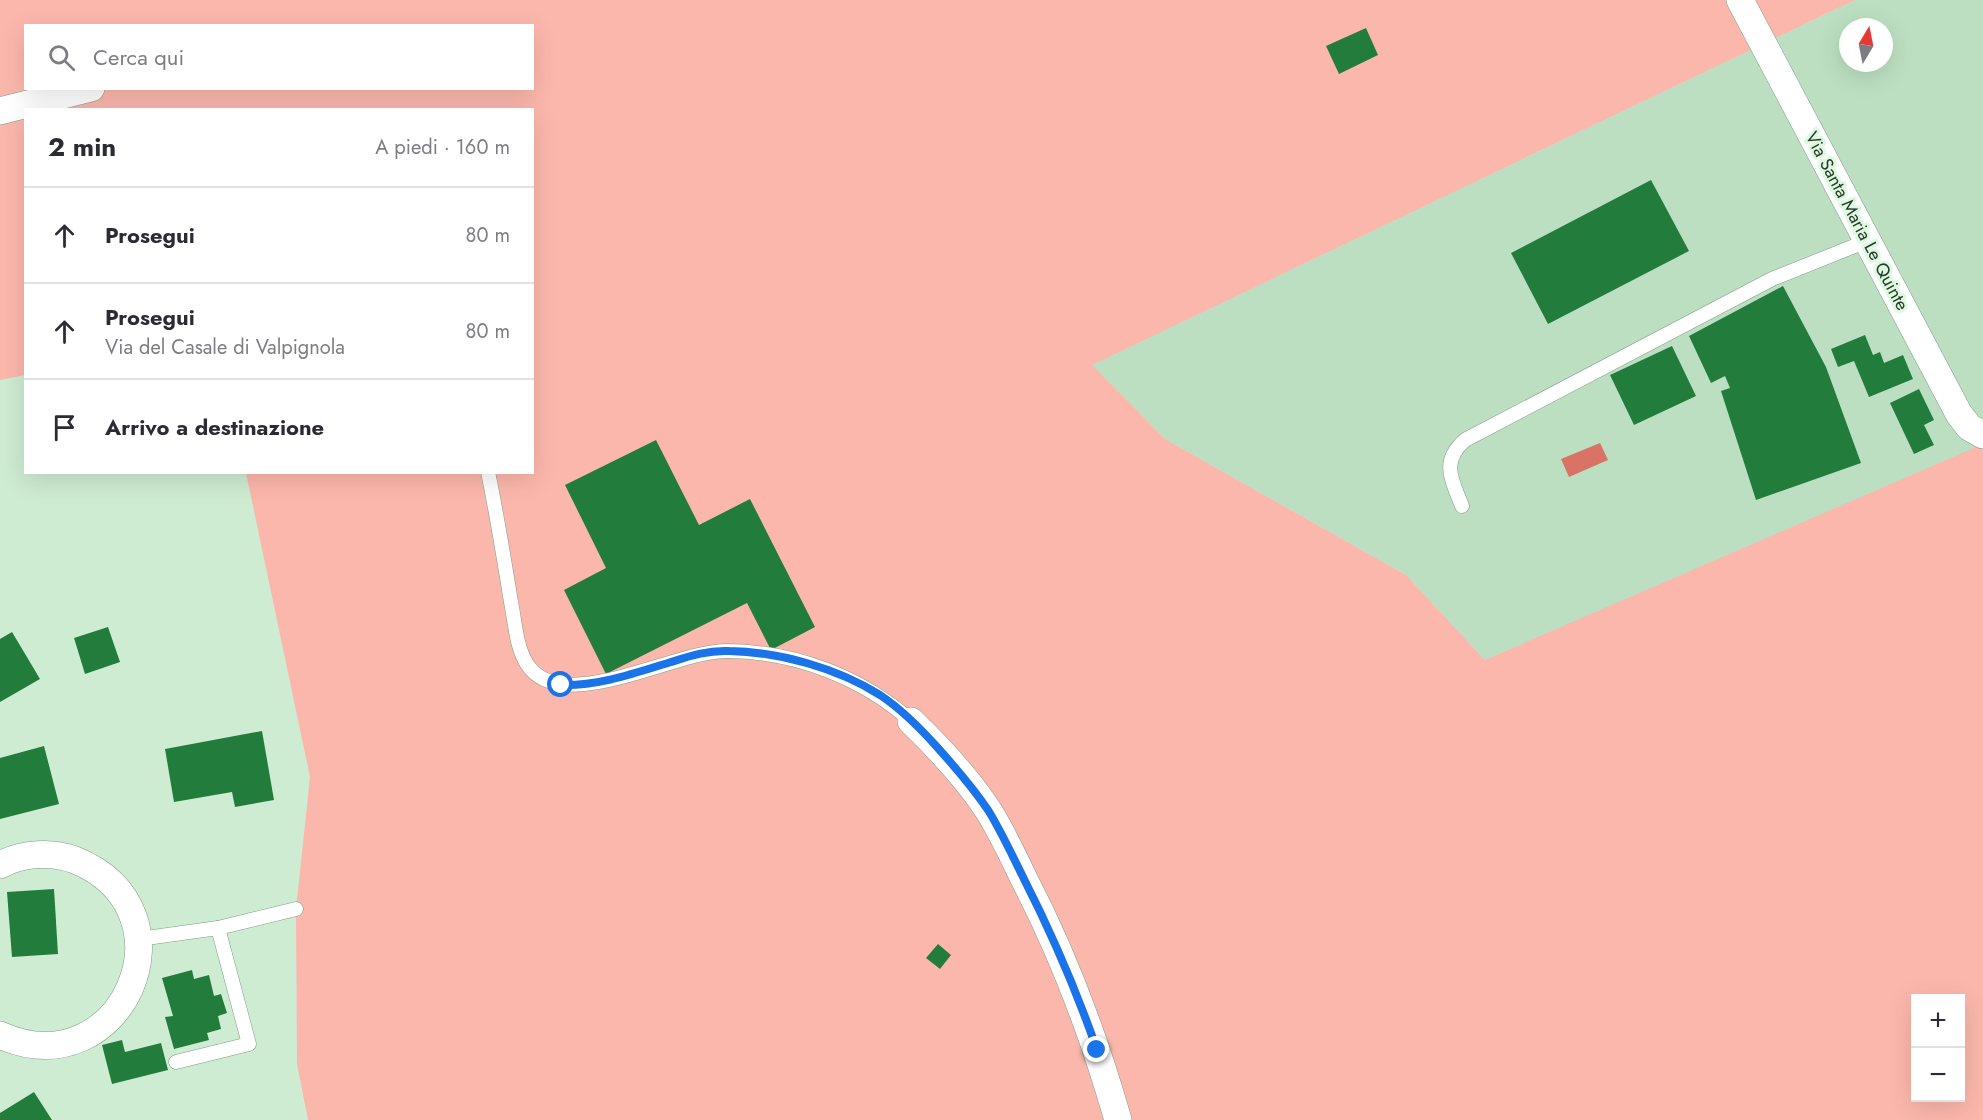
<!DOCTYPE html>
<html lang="it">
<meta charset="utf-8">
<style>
:root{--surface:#fff;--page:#f2f2f3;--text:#2b2b33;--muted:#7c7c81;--line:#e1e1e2}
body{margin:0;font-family:Jost,sans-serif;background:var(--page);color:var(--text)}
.controls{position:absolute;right:18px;bottom:18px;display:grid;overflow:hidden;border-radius:0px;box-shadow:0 6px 24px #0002}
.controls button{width:54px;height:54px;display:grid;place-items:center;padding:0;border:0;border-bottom:2px solid var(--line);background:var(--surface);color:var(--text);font:30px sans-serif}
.compass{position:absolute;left:1839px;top:18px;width:54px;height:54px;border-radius:50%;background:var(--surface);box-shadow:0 6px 24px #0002;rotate:10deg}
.stop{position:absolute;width:18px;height:18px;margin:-14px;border:4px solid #1a73e8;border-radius:50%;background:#fff}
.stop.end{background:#1a73e8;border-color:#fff;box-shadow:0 2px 6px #0008}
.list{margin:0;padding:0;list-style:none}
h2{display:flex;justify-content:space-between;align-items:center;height:78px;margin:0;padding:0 24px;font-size:26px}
h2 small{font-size:20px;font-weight:400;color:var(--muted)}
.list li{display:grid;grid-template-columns:39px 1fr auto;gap:18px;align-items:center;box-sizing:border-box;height:96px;padding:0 24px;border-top:2px solid var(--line)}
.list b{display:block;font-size:22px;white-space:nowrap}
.list p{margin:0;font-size:20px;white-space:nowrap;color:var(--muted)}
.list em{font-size:20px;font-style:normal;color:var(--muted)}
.icon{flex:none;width:33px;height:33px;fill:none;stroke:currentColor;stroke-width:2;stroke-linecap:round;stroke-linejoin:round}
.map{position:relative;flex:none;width:1983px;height:1120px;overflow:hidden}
.search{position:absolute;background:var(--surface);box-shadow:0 6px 24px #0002;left:24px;top:24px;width:510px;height:66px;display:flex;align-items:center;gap:15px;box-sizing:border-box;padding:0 21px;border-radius:0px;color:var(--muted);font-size:22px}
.panel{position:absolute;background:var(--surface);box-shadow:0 6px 24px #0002;left:24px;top:108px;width:510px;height:366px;border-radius:0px}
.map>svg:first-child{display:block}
.built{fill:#bcdfc1;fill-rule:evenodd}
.green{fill:#fcb7ac;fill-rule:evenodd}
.water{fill:#d97365}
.building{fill:#227d3d}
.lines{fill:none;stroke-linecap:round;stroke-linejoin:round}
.lane-casing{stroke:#819d85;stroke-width:15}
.street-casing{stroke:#819d85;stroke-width:28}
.lane{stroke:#fff;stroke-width:14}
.street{stroke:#fff;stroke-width:27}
.route{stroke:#1a73e8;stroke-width:8}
.labels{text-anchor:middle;stroke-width:6;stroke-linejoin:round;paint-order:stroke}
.street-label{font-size:18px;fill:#2c372d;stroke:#dbfadf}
</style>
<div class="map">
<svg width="1983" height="1120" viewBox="0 0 1983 1120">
<rect width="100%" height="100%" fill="#ceecd2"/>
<path class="built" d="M1855 0H1983V449L1485 660 1406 575 1165 439 1091 365ZM1848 27H1884V63H1848Z"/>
<path class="green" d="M0 0H1855L1092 365 1165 439 1406 575 1485 660 1983 444V1120H308L297 1064 296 909 310 777 246 473 532 472V110H26L25 375 0 380ZM26 26H532V88H26ZM1916 998H1960V1098H1916Z"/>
<path class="water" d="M1600 443 1608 460 1569 477 1561 459Z"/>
<g class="building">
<path d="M1366 28 1378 55 1339 74 1326 46Z"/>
<path d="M1651 180 1689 251 1548 324 1511 253Z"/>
<path d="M1783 286 1826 367 1861 463 1756 500 1721 391 1730 388 1725 376 1711 383 1689 336Z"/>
<path d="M1865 335 1873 355 1880 352 1884 363 1903 355 1913 379 1869 397 1854 361 1838 367 1831 349Z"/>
<path d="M1672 346 1696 396 1634 425 1610 375Z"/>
<path d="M1919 389 1934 420 1924 425 1934 445 1914 454 1890 403Z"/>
<path d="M656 440 699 525 750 499 815 627 771 650 747 603 606 674 564 590 606 568 565 485Z"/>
<path d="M108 627 120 662 85 674 74 638Z"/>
<path d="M12 632 40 679 0 702V639Z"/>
<path d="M262 731 274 800 235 807 232 792 174 802 165 749Z"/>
<path d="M44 746 59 804 0 819V758Z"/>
<path d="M54 889 58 954 12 957 7 892Z"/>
<path d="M938 944 951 955 940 969 926 958Z"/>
<path d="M192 970 194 979 209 975 214 996 221 994 227 1013 218 1016 221 1029 207 1033 209 1040 174 1049 165 1017 173 1016 162 978Z"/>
<path d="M122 1040 125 1052 161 1043 168 1070 112 1084 102 1045Z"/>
<path d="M34 1092 52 1120H0V1113Z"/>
</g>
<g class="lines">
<defs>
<g id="lane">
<path d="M488 472C497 515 504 559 511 602 515 621 516 647 527 664 561 718 677 649 729 651 795 652 862 677 911 721"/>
<path d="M1462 506C1452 480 1440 462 1465 440L1772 279 1867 241"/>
<path d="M139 939 218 928 296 909"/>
<path d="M176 1062 249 1044 218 928"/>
</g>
<g id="street">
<path d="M1740 0 1959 414 1969 427 1983 435"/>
<path d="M0 111 91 88"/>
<path d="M911 721C939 748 967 778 988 810 1002 832 1013 856 1024 879 1064 956 1094 1036 1118 1120"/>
<path d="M0 865C22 853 52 851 75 860 200 911 122 1090 0 1035"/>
</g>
</defs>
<use href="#lane" class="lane-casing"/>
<use href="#street" class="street-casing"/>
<use href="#lane" class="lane"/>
<use href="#street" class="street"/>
</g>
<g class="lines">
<path class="route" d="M561 685C599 686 635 673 671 662 690 656 708 650 729 651 780 652 837 668 880 695 901 709 920 728 937 747 955 767 973 788 988 810 1001 831 1011 853 1022 875 1051 932 1076 989 1097 1050"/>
</g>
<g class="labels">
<g class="street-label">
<text transform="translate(1857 221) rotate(62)" y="6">Via Santa Maria Le Quinte</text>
</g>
</g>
</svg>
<div class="controls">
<button>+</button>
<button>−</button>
</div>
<svg class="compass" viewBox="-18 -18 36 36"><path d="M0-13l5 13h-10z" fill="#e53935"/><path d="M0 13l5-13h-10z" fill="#7c7c81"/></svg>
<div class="stop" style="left:561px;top:685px"></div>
<div class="stop end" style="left:1097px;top:1050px"></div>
<div class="search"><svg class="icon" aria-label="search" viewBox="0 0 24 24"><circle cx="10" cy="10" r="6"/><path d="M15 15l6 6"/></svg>Cerca qui</div>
<section class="panel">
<h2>2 min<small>A piedi · 160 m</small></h2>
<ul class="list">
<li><svg class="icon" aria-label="ahead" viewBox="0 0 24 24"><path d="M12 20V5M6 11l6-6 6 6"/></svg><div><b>Prosegui</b></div><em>80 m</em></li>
<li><svg class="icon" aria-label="ahead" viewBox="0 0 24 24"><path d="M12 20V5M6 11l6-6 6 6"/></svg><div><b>Prosegui</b><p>Via del Casale di Valpignola</p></div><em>80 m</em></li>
<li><svg class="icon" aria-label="arrive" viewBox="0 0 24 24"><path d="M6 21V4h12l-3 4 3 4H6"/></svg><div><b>Arrivo a destinazione</b></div></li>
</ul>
</section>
</div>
